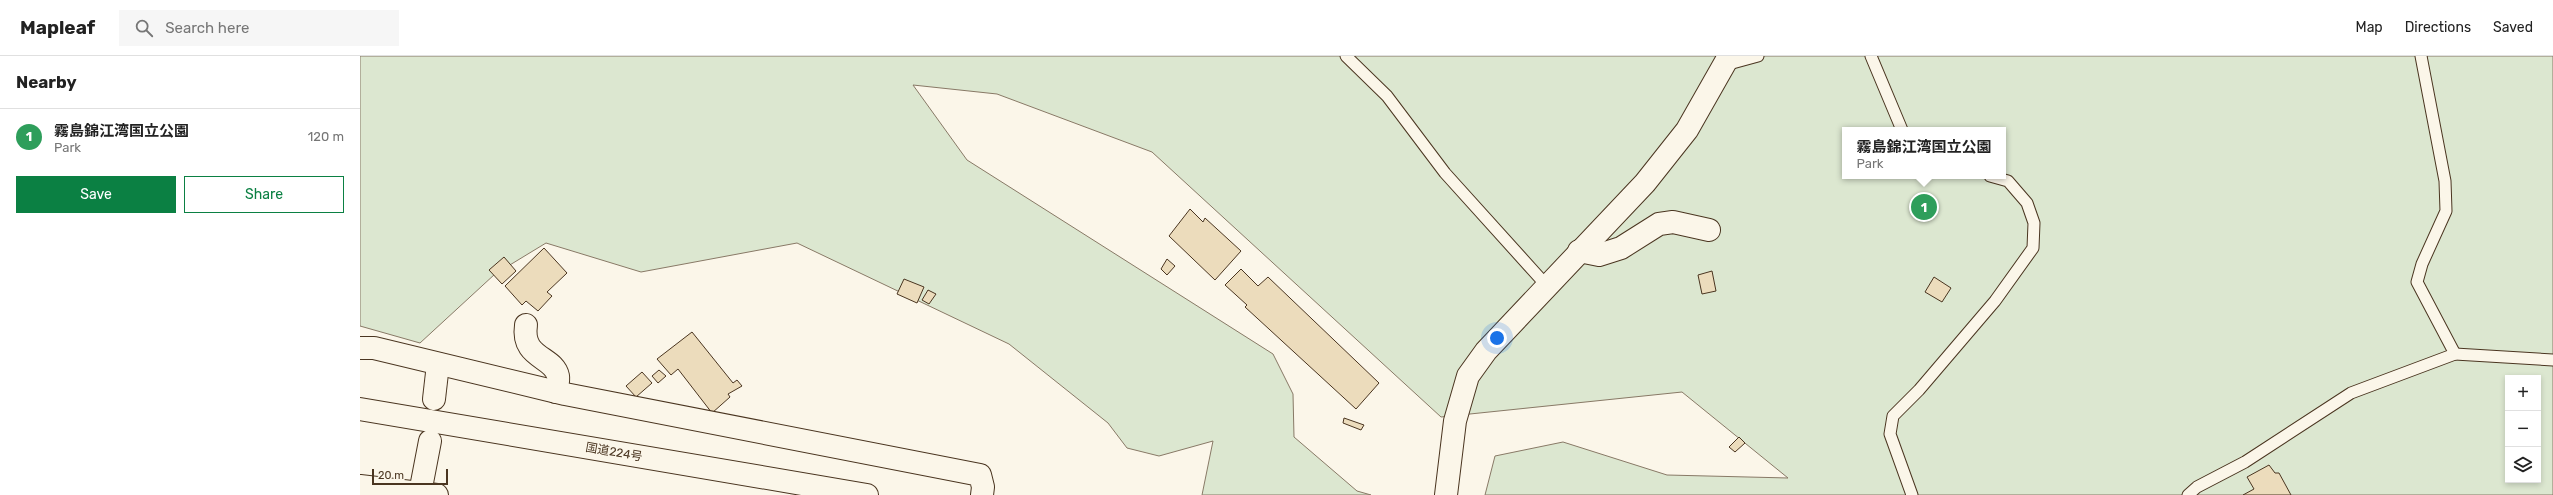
<!DOCTYPE html>
<meta charset="utf-8">
<style>
:root{--surface:#fff;--page:#f6f6f6;--text:#222;--muted:#767676;--line:#e0e0e0;--accent:#0b8043}
body{margin:0;font-family:Rubik,"Noto Sans JP",sans-serif;background:var(--page);color:var(--text)}
.controls{position:absolute;right:12px;bottom:12px;display:grid;overflow:hidden;border-radius:0px;box-shadow:0 2px 6px #0003}
.controls button{width:36px;height:36px;display:grid;place-items:center;padding:0;border:0;border-bottom:1px solid var(--line);background:var(--surface);color:var(--text);font:20px sans-serif}
.scale{position:absolute;left:12px;bottom:10px;width:76px;box-sizing:border-box;padding-left:4px;border:2px solid #4a3520;border-top:0;font-size:11px;line-height:14px;white-space:nowrap;color:#4a3520;-webkit-text-stroke:3px #fbf6e9;paint-order:stroke}
.you{position:absolute;left:1137px;top:282px;width:14px;height:14px;margin:-10px;border:3px solid #fff;border-radius:50%;background:#1a73e8;box-shadow:0 0 0 6px #1a73e833}
.badge{display:grid;place-items:center;width:26px;height:26px;border-radius:50%;background:var(--accent);color:#fff;font-size:13px;font-weight:700}
.pin{position:absolute;translate:-50% -50%;border:2px solid #fff;box-shadow:0 1px 4px #0006}
.popup{position:absolute;left:1482px;top:71px;width:164px;height:52px;box-sizing:border-box;display:grid;place-content:center;border-radius:0px;background:var(--surface);filter:drop-shadow(0 1px 3px #0005);font-size:13px;white-space:nowrap;color:var(--muted)}
.popup b{font-size:15px;color:var(--text)}
.popup::after{content:'';position:absolute;left:50%;top:100%;margin-left:-8px;border:8px solid transparent;border-top-color:var(--surface)}
.list{margin:0;padding:0;list-style:none}
h2{display:flex;justify-content:space-between;align-items:center;height:52px;margin:0;padding:0 16px;font-size:17px}
h2 small{font-size:13px;font-weight:400;color:var(--muted)}
.list li{display:grid;grid-template-columns:26px 1fr auto;gap:12px;align-items:center;box-sizing:border-box;height:56px;padding:0 16px;border-top:1px solid var(--line)}
.list b{display:block;font-size:15px;white-space:nowrap}
.list p{margin:0;font-size:13px;white-space:nowrap;color:var(--muted)}
.list em{font-size:13px;font-style:normal;color:var(--muted)}
.actions{display:flex;gap:8px;padding:12px 16px}
.actions a{flex:1;padding:9px 0;border:1px solid var(--accent);border-radius:0px;text-align:center;font-size:14px;color:var(--accent)}
.actions .main{background:var(--accent);color:#fff}
.icon{flex:none;width:22px;height:22px;fill:none;stroke:currentColor;stroke-width:2;stroke-linecap:round;stroke-linejoin:round}
.map{position:relative;flex:none;width:2193px;height:439px;overflow:hidden}
header{display:flex;align-items:center;gap:24px;box-sizing:border-box;height:56px;padding:0 20px;background:var(--surface);border-bottom:1px solid var(--line)}
header strong{font-size:19px}
nav{display:flex;gap:22px;margin-inline-start:auto;font-size:14px}
.search{width:280px;height:36px;background:var(--page);display:flex;align-items:center;gap:10px;box-sizing:border-box;padding:0 14px;border-radius:0px;color:var(--muted);font-size:15px}
main{display:flex}
aside{flex:1;background:var(--surface)}
.map>svg:first-child{display:block}
.green{fill:#dce7d0;stroke:#887966;fill-rule:evenodd}
.building{fill:#ecdcbc;stroke:#4a3520}
.lines{fill:none;stroke-linecap:round;stroke-linejoin:round}
.lane-casing{stroke:#4a3520;stroke-width:13}
.street-casing{stroke:#4a3520;stroke-width:24}
.highway-casing{stroke:#4a3520;stroke-width:24}
.lane{stroke:#fbf6e9;stroke-width:11}
.street{stroke:#fbf6e9;stroke-width:22}
.highway{stroke:#fbf6e9;stroke-width:22}
.labels{text-anchor:middle;stroke-width:3;stroke-linejoin:round;paint-order:stroke}
.street-label{font-size:12px;fill:#4a3520;stroke:#fbf6e9}
</style>
<header>
<strong>Mapleaf</strong>
<div class="search"><svg class="icon" aria-label="search" viewBox="0 0 24 24"><circle cx="10" cy="10" r="6"/><path d="M15 15l6 6"/></svg>Search here</div>
<nav><a>Map</a><a>Directions</a><a>Saved</a></nav>
</header>
<main>
<aside>
<h2>Nearby<small></small></h2>
<ul class="list">
<li><span class="badge" style="background:#2e9e5b">1</span><div><b>霧島錦江湾国立公園</b><p>Park</p></div><em>120 m</em></li>
</ul>
<div class="actions"><a class="main">Save</a><a>Share</a></div>
</aside>
<div class="map">
<svg width="2193" height="439" viewBox="0 0 2193 439">
<rect width="100%" height="100%" fill="#fbf6e9"/>
<path class="green" d="M0 0H2193V439H1125L1135 400 1203 386 1307 419 1428 422 1322 336 1081 361 792 96 637 38 553 29 607 104 913 298 933 338 934 381 997 435 1011 439H842L853 385 799 400 767 392 748 367 649 288 437 187 281 216 186 187 135 218 60 287 0 270ZM1485 74H1643V120H1485ZM2148 322H2178V424H2148Z"/>
<g class="building">
<path d="M830 153 843 166 845 162 881 195 855 224 809 180Z"/>
<path d="M184 192 207 217 187 236 192 240 178 255 166 245 162 249 145 230Z"/>
<path d="M144 201 156 215 142 228 129 214Z"/>
<path d="M807 203 815 210 807 219 801 213Z"/>
<path d="M881 213 898 230 908 221 1019 327 996 353 885 251 887 249 865 229Z"/>
<path d="M1352 215 1356 235 1342 238 1338 219Z"/>
<path d="M1574 221 1591 232 1582 246 1565 236Z"/>
<path d="M544 223 564 231 557 247 537 238Z"/>
<path d="M568 234 576 238 569 248 562 244Z"/>
<path d="M332 276 373 327 377 324 382 330 368 338 370 341 352 357 318 313 311 319 297 303Z"/>
<path d="M299 314 306 320 298 327 292 320Z"/>
<path d="M282 316 292 327 276 341 266 330Z"/>
<path d="M984 362 1004 369 1001 374 983 367Z"/>
<path d="M1379 381 1385 387 1375 396 1369 391Z"/>
<path d="M1909 409 1915 417H1919L1931 439H1883L1894 433 1887 421Z"/>
</g>
<g class="lines">
<defs>
<g id="lane">
<path d="M986 0 1027 40 1085 117 1187 230"/>
<path d="M1511 0 1542 74"/>
<path d="M1365 9 1398 0"/>
<path d="M2095 298 2193 304"/>
<path d="M1552 439 1530 378 1533 360 1559 334 1635 245 1673 192 1674 167 1667 147 1648 125 1630 120"/>
<path d="M1828 439 1837 431 1885 406 1991 337 2095 298 2057 226 2062 208 2086 155 2085 125 2061 0"/>
</g>
<g id="street">
<path d="M1219 195 1239 199 1261 192 1299 168 1313 166 1349 174"/>
<path d="M166 269C161 303 194 300 198 320 199 325 197 331 196 336"/>
<path d="M0 292H14L205 338 620 419 623 431 622 439"/>
<path d="M74 343 78 308"/>
<path d="M0 430 77 439"/>
<path d="M60 437 70 385"/>
<path d="M1086 439 1095 365 1108 320 1126 295 1285 127 1327 74 1369 0"/>
</g>
<path id="highway" d="M0 353 507 439"/>
</defs>
<use href="#lane" class="lane-casing"/>
<use href="#street" class="street-casing"/>
<use href="#highway" class="highway-casing"/>
<use href="#lane" class="lane"/>
<use href="#street" class="street"/>
<use href="#highway" class="highway"/>
</g>
<g class="labels">
<g class="street-label">
<text transform="translate(254 396) rotate(10)" y="4">国道224号</text>
</g>
</g>
</svg>
<div class="controls">
<button>+</button>
<button>−</button>
<button><svg class="icon" aria-label="layers" viewBox="0 0 24 24"><path d="M12 4l9 5-9 5-9-5zM3 14l9 5 9-5"/></svg></button>
</div>
<div class="scale">20 m</div>
<div class="you"></div>
<div class="pin badge" style="left:1564px;top:151px;background:#2e9e5b">1</div>
<div class="popup"><b>霧島錦江湾国立公園</b>Park</div>
</div>
</main>
